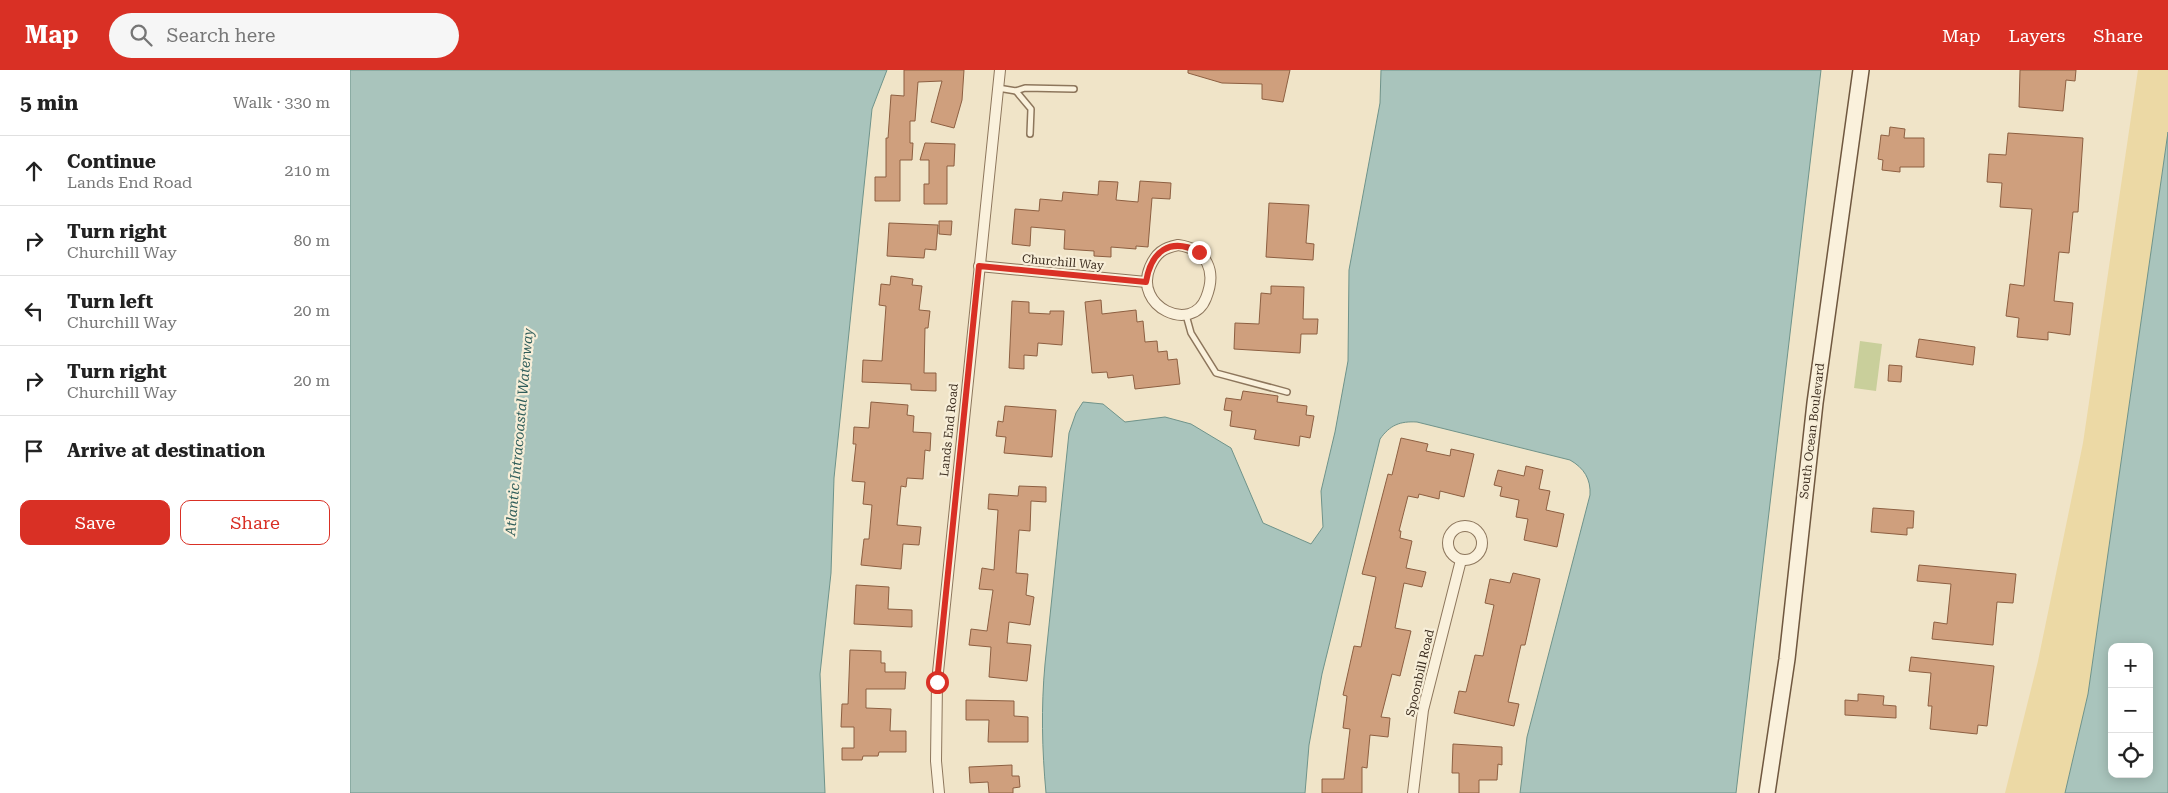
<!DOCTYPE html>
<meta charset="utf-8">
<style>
:root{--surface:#fff;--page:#f6f6f6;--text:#222;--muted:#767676;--line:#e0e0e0;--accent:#d93025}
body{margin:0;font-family:"Roboto Serif",serif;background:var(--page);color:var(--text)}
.controls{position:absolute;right:15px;bottom:15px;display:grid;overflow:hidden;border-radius:10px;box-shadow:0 2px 12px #0003}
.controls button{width:45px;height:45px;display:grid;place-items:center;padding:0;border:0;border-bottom:1px solid var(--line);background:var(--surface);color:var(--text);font:25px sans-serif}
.stop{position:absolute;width:15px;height:15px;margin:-11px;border:4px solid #d93025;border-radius:50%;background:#fff}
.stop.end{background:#d93025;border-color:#fff;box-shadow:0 1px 5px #0008}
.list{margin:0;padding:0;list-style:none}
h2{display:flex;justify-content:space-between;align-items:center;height:65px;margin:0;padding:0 20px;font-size:21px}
h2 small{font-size:16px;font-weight:400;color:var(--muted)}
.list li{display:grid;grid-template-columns:32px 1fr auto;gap:15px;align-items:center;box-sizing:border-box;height:70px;padding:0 20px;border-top:1px solid var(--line)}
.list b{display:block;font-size:19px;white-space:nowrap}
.list p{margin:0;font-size:16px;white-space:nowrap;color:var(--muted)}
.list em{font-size:16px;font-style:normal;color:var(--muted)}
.actions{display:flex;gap:10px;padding:15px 20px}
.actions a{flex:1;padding:11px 0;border:1px solid var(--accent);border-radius:10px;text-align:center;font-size:18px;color:var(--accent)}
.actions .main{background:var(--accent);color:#fff}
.icon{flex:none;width:28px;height:28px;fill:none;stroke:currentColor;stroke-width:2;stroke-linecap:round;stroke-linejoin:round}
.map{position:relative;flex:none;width:1818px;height:723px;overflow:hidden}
header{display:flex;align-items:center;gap:30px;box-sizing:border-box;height:70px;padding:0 25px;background:var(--accent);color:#fff}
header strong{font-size:24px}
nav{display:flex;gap:28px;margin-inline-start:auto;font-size:18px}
.search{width:350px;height:45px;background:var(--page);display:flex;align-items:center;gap:12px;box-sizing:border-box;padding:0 18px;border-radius:28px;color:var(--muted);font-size:19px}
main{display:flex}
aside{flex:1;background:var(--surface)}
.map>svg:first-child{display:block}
.green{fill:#c9cf9b}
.sand{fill:#ecd9a5}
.water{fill:#a9c4bc;stroke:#6f938a;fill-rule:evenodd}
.building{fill:#cf9f7d;stroke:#8d5f41}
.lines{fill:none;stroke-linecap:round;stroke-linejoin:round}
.lane-casing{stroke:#8d765c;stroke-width:8}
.street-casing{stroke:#8d765c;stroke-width:12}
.secondary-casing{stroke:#6f573f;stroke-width:18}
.lane{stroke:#faf1dc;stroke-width:5}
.street{stroke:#faf1dc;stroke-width:10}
.secondary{stroke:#faf1dc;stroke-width:15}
.route{stroke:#d93025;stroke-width:6}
.labels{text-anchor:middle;stroke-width:4.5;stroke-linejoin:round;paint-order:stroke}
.street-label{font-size:12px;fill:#3d2e20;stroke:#f7eed8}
.water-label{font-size:14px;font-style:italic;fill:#2f5d5a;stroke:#f7eed8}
</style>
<header>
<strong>Map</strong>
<div class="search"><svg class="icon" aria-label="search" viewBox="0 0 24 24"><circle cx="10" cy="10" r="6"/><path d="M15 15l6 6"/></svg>Search here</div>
<nav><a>Map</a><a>Layers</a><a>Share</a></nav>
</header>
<main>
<aside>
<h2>5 min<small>Walk · 330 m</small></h2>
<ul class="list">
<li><svg class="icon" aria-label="ahead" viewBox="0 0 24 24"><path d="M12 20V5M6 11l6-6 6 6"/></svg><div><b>Continue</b><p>Lands End Road</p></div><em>210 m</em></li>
<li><svg class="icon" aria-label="right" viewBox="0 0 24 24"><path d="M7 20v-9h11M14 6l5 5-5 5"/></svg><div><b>Turn right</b><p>Churchill Way</p></div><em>80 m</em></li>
<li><svg class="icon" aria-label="left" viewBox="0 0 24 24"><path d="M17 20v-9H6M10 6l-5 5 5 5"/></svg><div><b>Turn left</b><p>Churchill Way</p></div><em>20 m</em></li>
<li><svg class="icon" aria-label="right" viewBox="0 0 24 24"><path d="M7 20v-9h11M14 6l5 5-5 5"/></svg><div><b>Turn right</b><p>Churchill Way</p></div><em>20 m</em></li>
<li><svg class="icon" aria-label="arrive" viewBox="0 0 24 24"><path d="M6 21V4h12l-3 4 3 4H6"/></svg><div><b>Arrive at destination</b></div></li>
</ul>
<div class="actions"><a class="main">Save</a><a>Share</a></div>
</aside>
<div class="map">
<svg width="1818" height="723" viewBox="0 0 1818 723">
<rect width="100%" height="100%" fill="#f0e4c8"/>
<path class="green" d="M1510 271 1532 274 1526 321 1504 318Z"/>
<path class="sand" d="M1788 0H1818V62L1738 624 1715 723H1655L1688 591 1733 373Z"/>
<g class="water">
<path d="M0 0H537L522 39 484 408 481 503 470 604 475 723H0Z"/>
<path d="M1031 0H1471L1386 723H1170L1177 667 1240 425C1241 409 1234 398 1220 390L1067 352C1050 351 1040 355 1030 369L972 604 959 675 955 723H696C692 680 691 637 695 594L719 363 726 343 733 332 753 334 775 352 815 347 841 354 881 378 913 453 961 474 973 457 971 421 985 362 998 291 999 200 1030 33Z"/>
<path d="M1818 62V723H1715L1738 624ZM1762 577H1799V704H1762Z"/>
</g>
<g class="building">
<path d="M554 0H614L612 30 604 58 581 52 592 11 568 12 565 51H560V73H563L562 90H550V131H525V107H536V68H538L541 25 554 26Z"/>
<path d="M838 0H940L933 32 912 29V14L872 13 838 3Z"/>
<path d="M1670 0H1726L1725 11 1716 10 1713 41 1669 37Z"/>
<path d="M1540 57 1555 59 1554 68H1574V97H1550V102L1532 100 1533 90 1528 89 1531 65 1539 66Z"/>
<path d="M1658 63 1733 68 1728 142H1723L1719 183 1709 182 1704 231 1723 233 1720 265 1698 262V270L1667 267 1669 248 1656 246 1660 214 1674 216 1682 139 1650 137 1652 113 1637 112 1639 84 1656 85Z"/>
<path d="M575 73 605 74 604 96H597V134H574V114H579V90H570Z"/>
<path d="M749 111 768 112 766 130 788 132 790 111 821 113 820 129 802 128 798 177 786 176V179L761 177V187L744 186V181L714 179 715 160 681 157 680 176 662 174 665 139 689 141 690 129 712 131 713 122 748 125Z"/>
<path d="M919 133 959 135 956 173 964 174 963 190 916 187Z"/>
<path d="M589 151H602L601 165 589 164Z"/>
<path d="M539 153 588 155 586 180 575 179 574 188 537 186Z"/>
<path d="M541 206 563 209 562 215 572 216 569 240 580 241 578 258H575L574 303H586V321L561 320V314L512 312 513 290 532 291 536 236 529 235 531 214 540 215Z"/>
<path d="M921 216 954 217 953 249H968L967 264H951L950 283 884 279 885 253 909 254 911 223 921 224Z"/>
<path d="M751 230 752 244 786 240 787 252 793 251 795 272 807 271 808 282 817 281 818 290 827 289 830 314 785 319 783 305 758 308 757 302 742 303 735 232Z"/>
<path d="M662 231 679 232V243L700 244V241H714L712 275 688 273 687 286 674 285V299L659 298Z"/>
<path d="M1569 269 1625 277 1623 295 1566 287Z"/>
<path d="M1539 295 1552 296 1551 312 1538 311Z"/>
<path d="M893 321 928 326 927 332 957 336 956 345 964 346 960 368 950 366 949 376 904 369 906 360 880 356 882 341 874 340 876 328 891 330Z"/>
<path d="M521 332 558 335 557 345 564 346 563 362 581 363 580 381 575 380 573 409 557 408 556 417 551 416 547 455 571 457 569 475 553 474 551 499 511 495 514 469H519L522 435 513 434 515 412 502 411 506 374H503L504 357 519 358Z"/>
<path d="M655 336 706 340 702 387 654 383 656 367 646 366 648 351 653 352Z"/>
<path d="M1051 368 1078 374 1076 381 1100 386 1101 379 1124 384 1114 427 1090 421 1089 429 1069 424 1068 428 1058 426 1049 461H1051L1050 468 1062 471 1056 498 1076 502 1072 517 1054 513 1045 558 1061 561 1050 606 1042 604 1031 647 1040 648 1038 667 1020 665 1017 698 1012 697V723H972V709H994L1000 659 993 658 997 626 993 625 1004 576 1011 577 1026 507 1012 504 1038 404 1042 405Z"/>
<path d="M1176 396 1193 400 1189 419 1200 421 1196 440 1214 444 1207 477 1174 470 1178 449 1166 447 1169 430 1150 426 1152 417 1144 415 1148 400 1174 406Z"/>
<path d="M669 416 696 417V432L681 431 680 461 669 460 666 503 678 504 676 525 684 527 680 555 659 552 657 573 681 575 677 611 639 607 641 577 619 575 621 559 637 561 643 520 629 519 632 498 644 500 648 440 638 439 639 424 668 426Z"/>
<path d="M1523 438 1564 441 1563 458H1557V465L1521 462Z"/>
<path d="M1569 495 1666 504 1663 533 1647 532 1643 575 1582 569 1584 552 1597 554 1601 514 1567 511Z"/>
<path d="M1163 503 1190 509 1175 575H1171L1158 632 1169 634 1164 656 1104 643 1109 621 1116 622 1125 585 1133 586 1144 535 1135 533 1140 509 1160 513Z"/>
<path d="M506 515 539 517 538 539 562 540V557L504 554Z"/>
<path d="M500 580 531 581V593H535V602H556L555 619H516V638L541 639 540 661H556V682H529L528 686H513L512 690H492V678H504V657H491L492 634H498Z"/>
<path d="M1561 587 1644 596 1637 656 1628 655 1627 664 1580 659 1582 636H1578L1581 603 1559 601Z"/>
<path d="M1508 624 1534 626 1533 635 1546 636V648L1495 645V630L1508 631Z"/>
<path d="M616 630 664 631V646L678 647V672H638L639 650H616Z"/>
<path d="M1103 674 1152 677V695L1148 694 1147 710H1129V723H1109V703H1102Z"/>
<path d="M662 695V706H669L670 717 663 718V723H639L638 712 620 713 619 697Z"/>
</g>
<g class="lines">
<defs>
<g id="lane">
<path d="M648 18 666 21 675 18 724 19"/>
<path d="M666 21 681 39 680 64"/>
<path d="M836 245 841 263 866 303 937 322"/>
</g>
<g id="street">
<path d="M828 175C857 179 867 201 856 228 842 264 783 237 800 197 806 183 813 178 828 175Z"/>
<path d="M629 196 796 212"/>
<circle cx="1115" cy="473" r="17"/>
<path d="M589 723 586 691 587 612 650 0"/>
<path d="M1063 723 1073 640 1111 490"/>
</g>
<path id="secondary" d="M1417 723 1437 589 1465 333 1511 0"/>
</defs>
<use href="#lane" class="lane-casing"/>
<use href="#street" class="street-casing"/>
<use href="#secondary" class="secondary-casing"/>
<use href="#lane" class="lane"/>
<use href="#street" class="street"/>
<use href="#secondary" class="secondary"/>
</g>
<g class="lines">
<path class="route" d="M587 612 629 196 796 212C801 181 820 167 849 182"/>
</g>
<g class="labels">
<g class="street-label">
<text transform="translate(713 192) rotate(5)" y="4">Churchill Way</text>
<text transform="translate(599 360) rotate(-84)" y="4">Lands End Road</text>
<text transform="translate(1462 361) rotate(-83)" y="4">South Ocean Boulevard</text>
<text transform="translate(1070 603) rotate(-77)" y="4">Spoonbill Road</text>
</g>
<g class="water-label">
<text transform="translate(169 362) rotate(-85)" y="5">Atlantic Intracoastal Waterway</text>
</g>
</g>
</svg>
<div class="controls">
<button>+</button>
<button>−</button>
<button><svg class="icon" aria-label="locate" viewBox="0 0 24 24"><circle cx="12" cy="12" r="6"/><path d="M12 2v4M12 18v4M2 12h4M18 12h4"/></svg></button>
</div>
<div class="stop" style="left:587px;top:612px"></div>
<div class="stop end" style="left:849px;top:182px"></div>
</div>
</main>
